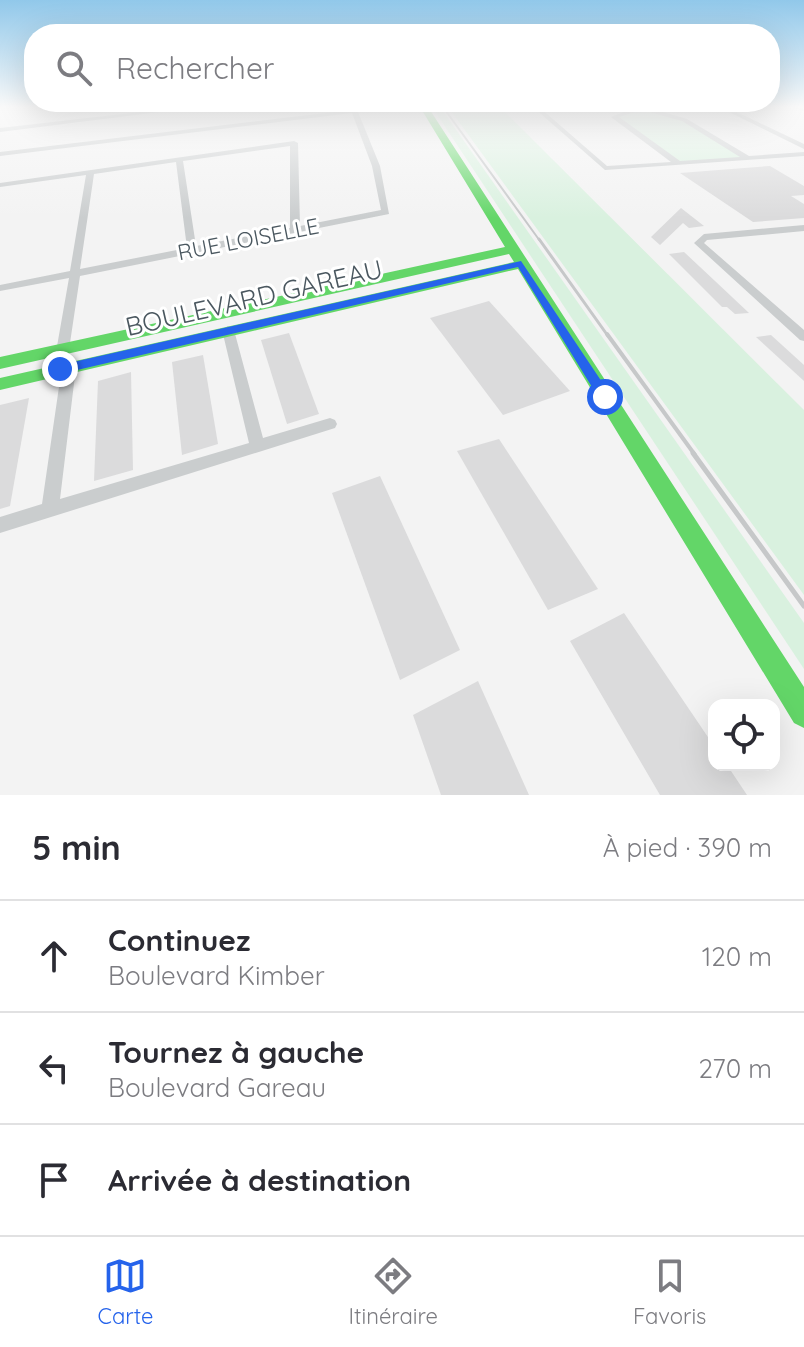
<!DOCTYPE html>
<html lang="fr">
<meta charset="utf-8">
<style>
:root{--surface:#fff;--page:#f7f7f7;--text:#2b2b33;--muted:#7c7c81;--line:#e1e1e2;--accent:#2563eb}
body{margin:0;font-family:Quicksand,sans-serif;background:var(--page);color:var(--text)}
.controls{position:absolute;right:24px;bottom:24px;display:grid;overflow:hidden;border-radius:16px;box-shadow:0 8px 32px #0002}
.controls button{width:72px;height:72px;display:grid;place-items:center;padding:0;border:0;border-bottom:2px solid var(--line);background:var(--surface);color:var(--text);font:40px sans-serif}
.stop{position:absolute;width:24px;height:24px;margin:-18px;border:6px solid #2563eb;border-radius:50%;background:#fff}
.stop.end{background:#2563eb;border-color:#fff;box-shadow:0 2px 8px #0008}
.list{margin:0;padding:0;list-style:none}
h2{display:flex;justify-content:space-between;align-items:center;height:104px;margin:0;padding:0 32px;font-size:34px}
h2 small{font-size:26px;font-weight:400;color:var(--muted)}
.list li{display:grid;grid-template-columns:52px 1fr auto;gap:24px;align-items:center;box-sizing:border-box;height:112px;padding:0 32px;border-top:2px solid var(--line)}
.list b{display:block;font-size:30px;white-space:nowrap}
.list p{margin:0;font-size:26px;white-space:nowrap;color:var(--muted)}
.list em{font-size:26px;font-style:normal;color:var(--muted)}
.icon{flex:none;width:44px;height:44px;fill:none;stroke:currentColor;stroke-width:2;stroke-linecap:round;stroke-linejoin:round}
.map{position:relative;flex:none;width:804px;height:795px;overflow:hidden}
.search{position:absolute;background:var(--surface);box-shadow:0 8px 32px #0002;left:24px;right:24px;top:24px;height:88px;display:flex;align-items:center;gap:20px;box-sizing:border-box;padding:0 28px;border-radius:32px;color:var(--muted);font-size:30px}
.sheet{height:440px;background:var(--surface)}
nav{display:flex;justify-content:space-around;align-items:center;box-sizing:border-box;height:112px;border-top:2px solid var(--line);background:var(--surface);font-size:22px;color:var(--muted)}
nav a{display:grid;justify-items:center;gap:4px}
nav .on{color:var(--accent)}
.map>svg:first-child{display:block}
.green{fill:#d9f1df}
.building{fill:#dbdbdc}
.lines{fill:none;stroke-linecap:round;stroke-linejoin:round}
.street{fill:#cacdce;fill-rule:evenodd}
.fast{fill:#63d668;fill-rule:evenodd}
.rail-far3{stroke:#c6c8c9;stroke-width:2}
.rail-far2{stroke:#c6c8c9;stroke-width:3}
.rail-far1{stroke:#c6c8c9;stroke-width:4}
.rail{stroke:#c6c8c9;stroke-width:5}
.route{fill:#2563eb}
.labels{text-anchor:middle;stroke-width:6;stroke-linejoin:round;paint-order:stroke}
.far-street-label{font-size:22px;fill:#4a575f;stroke:#fff}
.street-label{font-size:26px;fill:#4a575f;stroke:#fff}
</style>
<div class="map">
<svg width="804" height="795" viewBox="0 0 804 795">
<rect width="100%" height="100%" fill="#f3f3f3"/>
<g class="green">
<path d="M432 107H440L804 623V669Z"/>
<path d="M448 107H500L804 410V595Z"/>
<path d="M654 110 680 117 749 159 679 164 616 121 618 115Z"/>
</g>
<g class="building">
<path d="M770 166 804 186V195L791 196 804 204V218L753 222 680 173Z"/>
<path d="M681 208 704 226 689 228 683 223 660 245 651 237Z"/>
<path d="M684 252 715 281 749 313 735 314 727 307H722L669 254Z"/>
<path d="M489 301 570 391 503 415 430 318Z"/>
<path d="M289 333 319 414 287 424 261 340Z"/>
<path d="M771 335 804 365V381L756 337Z"/>
<path d="M203 355 218 444 182 455 172 362Z"/>
<path d="M131 372 133 470 94 481 98 381Z"/>
<path d="M29 398 10 506 0 509V405Z"/>
<path d="M499 439 598 589 548 610 457 451Z"/>
<path d="M380 476 460 650 400 680 332 493Z"/>
<path d="M624 613 714 746V765H727L747 795H660L570 641Z"/>
<path d="M478 681 529 795H441L413 715Z"/>
</g>
<g class="lines">
<g class="street">
<path d="M184 107H199L0 132V128Z"/>
<path d="M350 107H356L380 166 389 214 80 276 67 363 74 364 76 367 60 499 249 443 222 330 228 326 234 330 263 438 330 418 335 420 337 424 335 428 0 533V517L42 504 61 373 55 372 53 369 69 278 0 291V285L70 271 86 175 0 187V183L294 141 298 143 300 226 381 210 372 166 352 113 0 156V152L351 110ZM290 146V228L196 246 183 161ZM176 162 187 248 80 269 94 174Z"/>
<path d="M533 107H539L607 166 671 162 611 117 631 109 649 108 687 119 749 156 804 152V156L605 170ZM649 112 682 121 740 157 680 161 619 117 632 113Z"/>
<path d="M719 107H726L804 144V149Z"/>
<path d="M794 107H804V111L795 108Z"/>
<path d="M804 225V231L707 240 704 243 804 330V341L800 340 694 243 704 234Z"/>
</g>
<path class="fast" d="M420 107H428L804 687V728L794 723 518 269 0 390V378L514 262 509 254 0 369V357L505 247Z"/>
<path class="rail-far3" d="M443 107 540 241"/>
<path class="rail-far2" d="M539 239 608 336"/>
<path class="rail-far1" d="M607 334 695 455"/>
<path class="rail" d="M693 453 804 606"/>
</g>
<linearGradient id="sky" x2="0" y2="1"><stop stop-color="#91c8ea"/><stop offset="0.49" stop-color="#fafafa"/><stop offset="1" stop-color="#fafafa" stop-opacity="0"/></linearGradient>
<rect width="804" height="218" fill="url(#sky)"/>
<path class="route" d="M521 261 610 394V400H600L518 267 60 374 54 369 60 365Z"/>
<g class="labels">
<g class="far-street-label">
<text transform="translate(248 239) rotate(-11)" y="8">RUE LOISELLE</text>
</g>
<g class="street-label">
<text transform="translate(254 298) rotate(-13)" y="9">BOULEVARD GAREAU</text>
</g>
</g>
</svg>
<div class="controls">
<button><svg class="icon" aria-label="locate" viewBox="0 0 24 24"><circle cx="12" cy="12" r="6"/><path d="M12 2v4M12 18v4M2 12h4M18 12h4"/></svg></button>
</div>
<div class="stop" style="left:605px;top:397px"></div>
<div class="stop end" style="left:60px;top:369px"></div>
<div class="search"><svg class="icon" aria-label="search" viewBox="0 0 24 24"><circle cx="10" cy="10" r="6"/><path d="M15 15l6 6"/></svg>Rechercher</div>
</div>
<section class="sheet">
<h2>5 min<small>À pied · 390 m</small></h2>
<ul class="list">
<li><svg class="icon" aria-label="ahead" viewBox="0 0 24 24"><path d="M12 20V5M6 11l6-6 6 6"/></svg><div><b>Continuez</b><p>Boulevard Kimber</p></div><em>120 m</em></li>
<li><svg class="icon" aria-label="left" viewBox="0 0 24 24"><path d="M17 20v-9H6M10 6l-5 5 5 5"/></svg><div><b>Tournez à gauche</b><p>Boulevard Gareau</p></div><em>270 m</em></li>
<li><svg class="icon" aria-label="arrive" viewBox="0 0 24 24"><path d="M6 21V4h12l-3 4 3 4H6"/></svg><div><b>Arrivée à destination</b></div></li>
</ul>
</section>
<nav>
<a class="on"><svg class="icon" aria-label="map" viewBox="0 0 24 24"><path d="M3 6l6-2 6 2 6-2v14l-6 2-6-2-6 2zM9 4v14M15 6v14"/></svg>Carte</a>
<a><svg class="icon" aria-label="directions" viewBox="0 0 24 24"><path d="M12 3l9 9-9 9-9-9zM9 14v-3h6M13 9l2 2-2 2"/></svg>Itinéraire</a>
<a><svg class="icon" aria-label="saved" viewBox="0 0 24 24"><path d="M7 4h10v16l-5-4-5 4z"/></svg>Favoris</a>
</nav>
